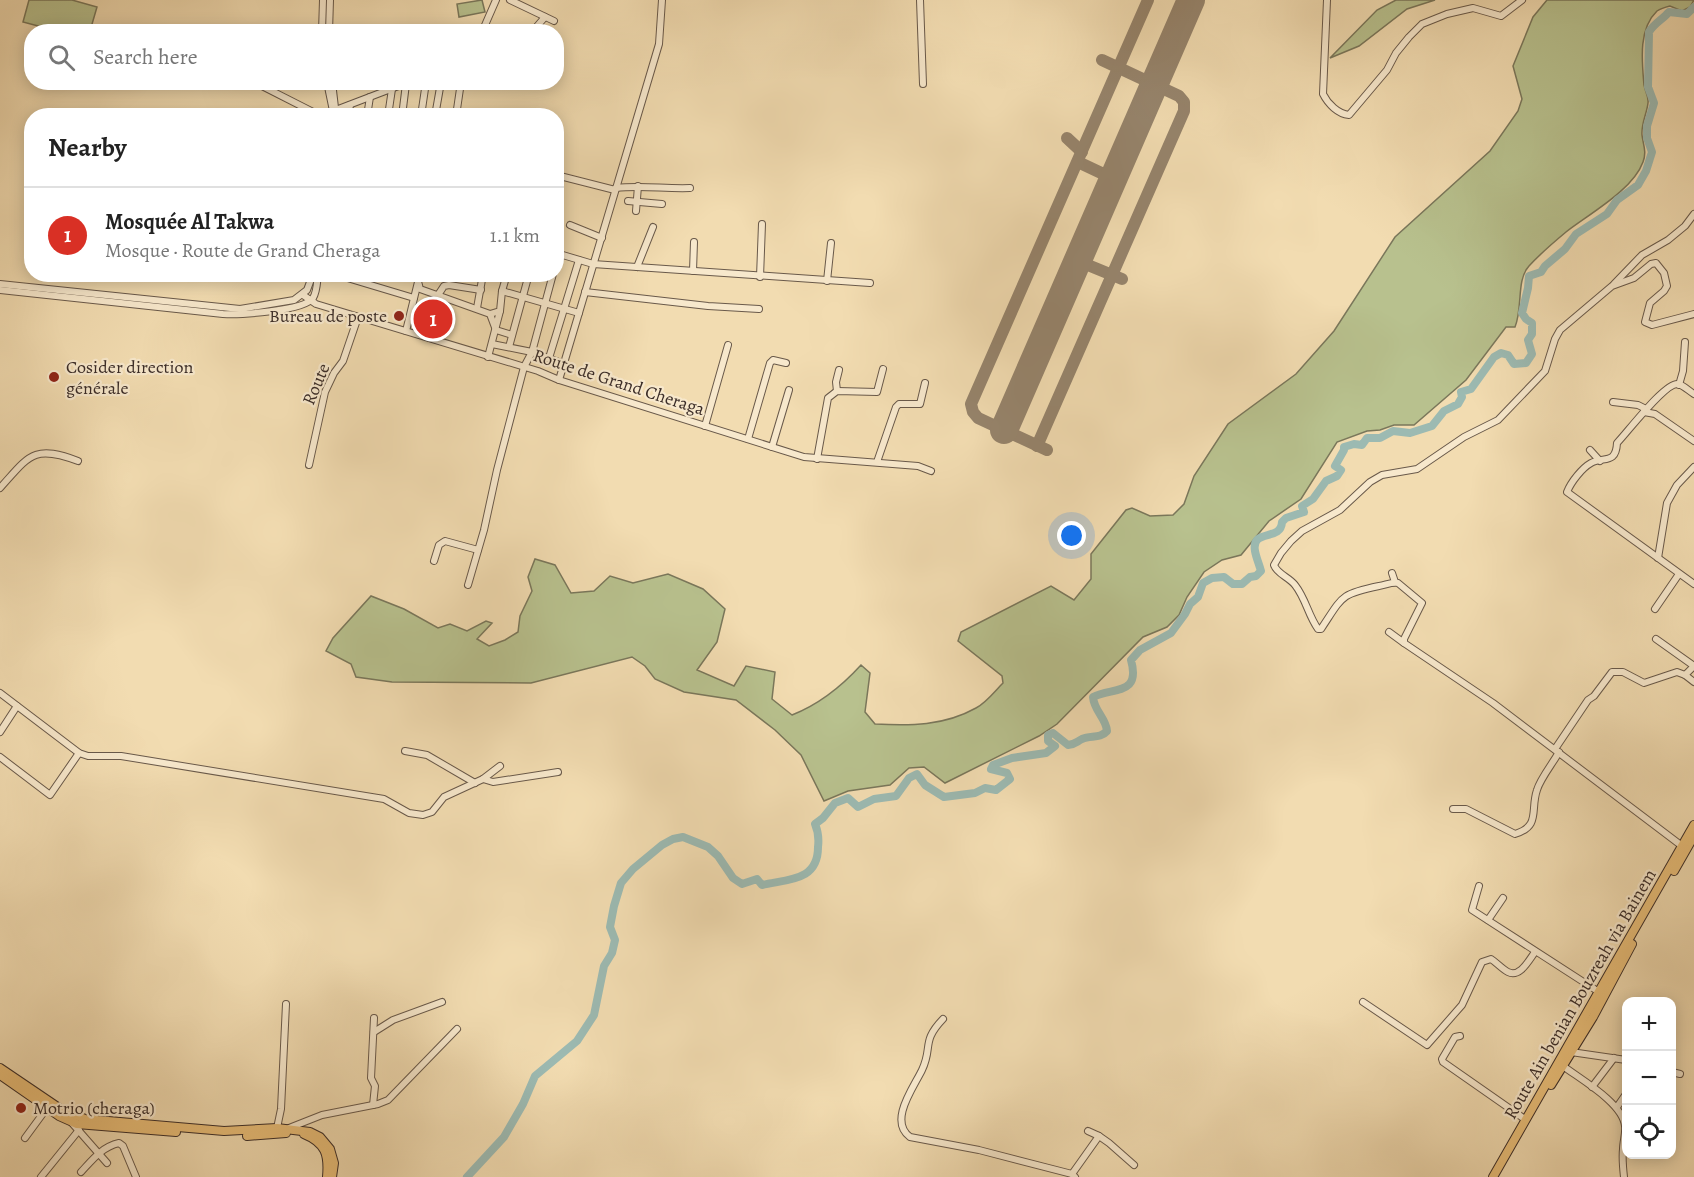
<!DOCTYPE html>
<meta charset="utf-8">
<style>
:root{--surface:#fff;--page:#f2f2f2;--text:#222;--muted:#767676;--line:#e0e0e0;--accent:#d93025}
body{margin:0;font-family:Alegreya,serif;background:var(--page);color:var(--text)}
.controls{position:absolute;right:18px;bottom:18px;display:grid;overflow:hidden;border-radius:12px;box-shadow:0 3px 15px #0003}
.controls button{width:54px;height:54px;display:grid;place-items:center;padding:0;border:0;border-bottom:2px solid var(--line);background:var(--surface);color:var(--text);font:30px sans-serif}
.you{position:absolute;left:1072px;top:536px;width:21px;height:21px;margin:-15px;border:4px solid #fff;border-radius:50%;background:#1a73e8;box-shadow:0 0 0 9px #1a73e833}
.badge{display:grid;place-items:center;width:39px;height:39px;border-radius:50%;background:var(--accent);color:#fff;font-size:20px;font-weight:700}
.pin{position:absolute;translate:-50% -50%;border:3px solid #fff;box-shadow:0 2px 6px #0006}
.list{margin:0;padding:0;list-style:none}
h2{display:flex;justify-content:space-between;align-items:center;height:78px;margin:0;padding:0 24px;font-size:26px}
h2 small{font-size:20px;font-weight:400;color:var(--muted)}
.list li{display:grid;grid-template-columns:39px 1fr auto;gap:18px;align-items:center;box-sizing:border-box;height:96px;padding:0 24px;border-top:2px solid var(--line)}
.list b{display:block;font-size:22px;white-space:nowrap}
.list p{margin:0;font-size:20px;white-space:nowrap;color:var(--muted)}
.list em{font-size:20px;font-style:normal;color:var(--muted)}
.icon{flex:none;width:33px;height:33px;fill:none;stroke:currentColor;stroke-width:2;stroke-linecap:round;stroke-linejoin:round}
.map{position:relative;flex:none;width:1694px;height:1177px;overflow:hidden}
.search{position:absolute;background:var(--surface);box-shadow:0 3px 15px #0003;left:24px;top:24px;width:540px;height:66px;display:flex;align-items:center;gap:15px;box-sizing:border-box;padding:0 21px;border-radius:24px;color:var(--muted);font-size:22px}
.panel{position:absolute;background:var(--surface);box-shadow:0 3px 15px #0003;left:24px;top:108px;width:540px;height:174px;border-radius:24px}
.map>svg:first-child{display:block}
.green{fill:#b8c18e;stroke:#7a775b;stroke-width:1.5}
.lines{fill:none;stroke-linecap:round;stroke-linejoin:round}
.river{stroke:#9cbab2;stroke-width:8}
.taxiway{stroke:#96846c;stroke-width:12}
.runway{stroke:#96846c;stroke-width:28}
.minor-casing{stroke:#69594a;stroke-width:8}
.major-casing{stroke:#3b2d28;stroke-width:10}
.minor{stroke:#f7e8cc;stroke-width:6}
.major{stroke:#e9be78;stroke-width:8}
.poi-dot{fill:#8f2418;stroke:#f7e8cc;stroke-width:2}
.labels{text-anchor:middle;stroke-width:4.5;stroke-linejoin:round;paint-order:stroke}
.poi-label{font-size:18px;fill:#3b2d28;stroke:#f7e8cc;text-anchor:start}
.street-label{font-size:18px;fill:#3b2d28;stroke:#f7e8cc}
</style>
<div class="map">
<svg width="1694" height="1177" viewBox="0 0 1694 1177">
<rect width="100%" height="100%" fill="#f2dcb1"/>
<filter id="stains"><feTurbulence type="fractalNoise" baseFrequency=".00333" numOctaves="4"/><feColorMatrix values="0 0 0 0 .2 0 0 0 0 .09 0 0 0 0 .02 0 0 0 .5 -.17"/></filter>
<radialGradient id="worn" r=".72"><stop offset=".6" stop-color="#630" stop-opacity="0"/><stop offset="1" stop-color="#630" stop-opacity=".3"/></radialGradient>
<g class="green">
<path d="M29 0H72L97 7 90 31H57L23 22Z"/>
<path d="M482 0 485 12 459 17 457 4Z"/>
<path d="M1396 0H1435L1407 9 1359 46 1330 58 1377 10Z"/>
<path d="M1547 0H1694L1690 7 1682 11 1670 6C1666 7 1660 9 1657 11 1638 29 1642 62 1644 85 1645 91 1649 97 1648 103 1647 113 1641 124 1642 135 1643 144 1647 152 1643 162 1633 190 1589 214 1566 232 1554 242 1540 254 1529 266 1516 280 1523 308 1515 327H1506L1466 380 1414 425H1394L1380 430 1367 431 1337 442 1301 499 1269 521 1241 555 1222 560 1204 572 1187 597 1179 615 1167 627 1143 637 1057 724 1039 736 945 783 924 767 909 768 890 785 848 791 824 801 801 755 775 730 736 700 684 692 655 679 645 666 632 657 531 683 392 682 356 677 351 664 326 651 333 638 371 596 404 609 438 628 450 624 467 631 486 621 492 623 477 639 489 646 505 640 518 632 520 616 532 591 528 577 535 559 555 565 571 593 594 591 610 576 633 583 668 574 703 589 725 609 717 642 697 670 734 686 746 666 775 672 772 699 792 715C820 704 841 687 861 665L870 673 865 712 875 724C910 726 944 726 976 708 986 703 995 691 1003 683L1002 676 958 641 961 632 1051 586 1074 600 1091 579V554L1126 510 1132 508 1150 516 1173 515 1184 504 1194 476 1228 424 1296 374 1334 331 1395 237 1490 151 1518 111 1522 99 1513 66 1533 17Z"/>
</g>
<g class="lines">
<path class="river" d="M467 1177 504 1137 523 1104 535 1076 577 1041 594 1015 604 966 612 953 615 940 610 927 614 906 621 883 633 869 662 845 673 839 683 837 708 847 718 856 733 878 742 884 757 879 762 885C789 879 818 881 818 847 819 839 818 831 815 824L823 818 835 803 848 798 858 807 874 799 896 796 909 778 917 774 925 785 944 797 975 793 985 788 996 790 1010 779 1007 773 991 769 993 765 1012 758 1046 753 1055 746 1048 741V735L1053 733 1068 745C1076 744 1076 742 1082 739 1091 735 1100 739 1107 731 1106 718 1094 711 1093 697 1113 687 1141 696 1131 660L1140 650 1171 633 1185 614 1190 604 1198 597 1203 583 1212 578 1224 577 1233 584H1242L1250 577 1256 576 1261 571C1259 564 1256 557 1255 551 1251 528 1281 542 1282 522L1286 518 1304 512 1302 506 1313 499 1326 481 1337 476 1341 470 1335 466 1344 450V447L1354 444 1362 445 1367 438H1380L1393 431 1410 433 1432 426 1444 411 1458 404 1462 397 1461 392 1471 389 1494 357 1501 353 1508 355 1514 364 1526 363 1532 354 1528 340 1532 334V323L1526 319 1522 313 1528 288 1529 276 1541 272 1545 266 1565 249 1576 234 1607 214 1617 200 1638 185 1646 171 1652 152 1647 138V126L1654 103 1648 87 1649 32C1654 23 1662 20 1669 12L1687 14 1694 7"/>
<g class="taxiway">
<path d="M1067 138 1082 152"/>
<path d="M1078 162 1114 179"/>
<path d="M1078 261 1122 279"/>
<path d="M1037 446 1184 111V102L1179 96 1102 60"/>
<path d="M1047 450 978 418 973 412 971 404 1148 0"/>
</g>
<path class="runway" d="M1004 430 1191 0"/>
<defs>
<g id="minor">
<path d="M510 0 554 21"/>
<path d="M920 0 923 84"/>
<path d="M1327 0 1323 94C1328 104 1338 114 1349 115L1387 70 1396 53 1409 37 1422 24 1447 14 1473 8 1501 16 1522 0"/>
<path d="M95 30 102 32"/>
<path d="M322 32 323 0"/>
<path d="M329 32 330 0"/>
<path d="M482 32 496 0"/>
<path d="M532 32 545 17"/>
<path d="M254 82 321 116"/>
<path d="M327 82 333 111 331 116"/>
<path d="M332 82 336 116"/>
<path d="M333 111 409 82"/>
<path d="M348 116 350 105"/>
<path d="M367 116 370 97"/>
<path d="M388 116 392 89"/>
<path d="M402 116 406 84"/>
<path d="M421 116 426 82"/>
<path d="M435 116 441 82"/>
<path d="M456 116 461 82"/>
<path d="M556 175 615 190"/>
<path d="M616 188C641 185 665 189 690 188"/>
<path d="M628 201 662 204"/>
<path d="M636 211 638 186"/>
<path d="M570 225 602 238"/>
<path d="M556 253 593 264 870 283"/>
<path d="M637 267 653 227"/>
<path d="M693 271 694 242"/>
<path d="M334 274 414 298"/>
<path d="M416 274 420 289 490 314 496 330 512 335"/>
<path d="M760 277 762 224"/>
<path d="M827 281 831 243"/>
<path d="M0 284 240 309 294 300 307 290 313 274"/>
<path d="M1614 284 1642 255 1668 240 1685 226 1694 214"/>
<path d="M0 290 223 314C239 315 304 311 313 298 317 292 317 282 318 274"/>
<path d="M502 291 579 313"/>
<path d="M585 292 708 306 759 309"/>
<path d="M303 295 316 304 538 371 559 380 804 457 918 466 931 471"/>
<path d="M438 295 444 286 449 285 481 290"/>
<path d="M477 308 483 274"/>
<path d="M490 314 500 311 502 291 507 274"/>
<path d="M406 331 418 282"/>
<path d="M492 344 532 352 564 364"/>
<path d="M509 347 529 274"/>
<path d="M488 357 500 311"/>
<path d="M549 358 579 260"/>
<path d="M559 380 659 44 662 0"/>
<path d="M1679 385 1683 371 1685 342"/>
<path d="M837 391 836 382 839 370"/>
<path d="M1694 394C1689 391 1683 385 1678 384 1665 382 1627 433 1617 443 1616 465 1603 456 1591 463 1582 468 1571 482 1567 492L1694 584"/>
<path d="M1613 402 1638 405 1646 409"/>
<path d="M1644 412 1655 414 1694 441"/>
<path d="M705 426 728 345"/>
<path d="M748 439 770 363 773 360 786 363"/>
<path d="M772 447 789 390"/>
<path d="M1590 450 1600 461"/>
<path d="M817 459 828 398 837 391 877 392 883 369"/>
<path d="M877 462 896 407 899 404H920L925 383"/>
<path d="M309 465 325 392 334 373 343 361 358 317"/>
<path d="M0 488C29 456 33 444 78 461"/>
<path d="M1658 558 1667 503 1677 485 1694 467"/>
<path d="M434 561 439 545 445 541 478 550"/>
<path d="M1392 573 1395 582"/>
<path d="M468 585 484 530 497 470 524 367 532 352 553 274"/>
<path d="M1655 609 1679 574"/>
<path d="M1389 632 1404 643"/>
<path d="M1656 639 1694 666"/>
<path d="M1685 675 1694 682"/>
<path d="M0 693 79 753 88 756H121L384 799 409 813 423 815 432 812 444 797 483 779 500 766"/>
<path d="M0 732 17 706"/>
<path d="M1555 749 1588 700 1594 696 1612 672H1623L1644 683 1677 672 1685 675 1694 666"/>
<path d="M405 751 427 755 475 783"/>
<path d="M0 757 50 795 79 753"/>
<path d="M483 779 493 782 558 772"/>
<path d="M1453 809H1466L1515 834C1541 826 1530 810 1537 790 1540 779 1553 763 1559 752"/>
<path d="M1682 846 1493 703 1404 643V639L1422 603 1398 583C1391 582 1386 585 1379 586 1340 594 1343 596 1321 629H1318C1308 615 1306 599 1295 585 1289 577 1277 574 1274 565L1281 553 1291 541 1302 531 1340 510 1370 482 1382 475 1417 469 1464 437 1498 420 1545 371 1555 339 1560 330 1612 286 1634 278 1651 264 1656 263 1664 273 1667 286 1664 291 1650 303 1645 322 1652 325 1694 314"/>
<path d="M1479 886 1472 910 1599 992"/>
<path d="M1488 920 1503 898"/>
<path d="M1363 1002 1427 1045 1462 1005 1482 962 1491 959C1497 963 1502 969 1508 972 1520 978 1529 960 1535 952"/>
<path d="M943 1019C921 1042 933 1047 922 1070 914 1087 888 1121 910 1137L979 1150 1072 1174 1075 1177"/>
<path d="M374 1032 393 1020 442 1002"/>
<path d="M1460 1036 1455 1037 1442 1059 1443 1062 1526 1120"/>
<path d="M1571 1052 1626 1060"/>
<path d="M1563 1066C1580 1079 1623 1103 1625 1126 1626 1133 1623 1142 1623 1149 1622 1158 1623 1168 1624 1177"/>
<path d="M1672 1072 1680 1074"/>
<path d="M1592 1087 1614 1058"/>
<path d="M373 1105 375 1086 371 1078 374 1018"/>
<path d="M1617 1107 1626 1094"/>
<path d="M72 1123 107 1163"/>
<path d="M277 1128 281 1109 286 1004"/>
<path d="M289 1128 322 1115 378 1104 388 1100 457 1029"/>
<path d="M1099 1136 1109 1143 1134 1165"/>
<path d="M25 1138 47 1108"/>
<path d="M81 1172C93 1159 102 1147 119 1143L123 1146 136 1177"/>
<path d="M1072 1174 1099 1136 1088 1131"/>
<path d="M41 1177 79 1130"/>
</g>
<g id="major">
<path d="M1674 871 1694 836"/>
<path d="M0 1068 62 1110 85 1119 224 1131 277 1128 310 1132 320 1137 330 1149 334 1163 332 1177"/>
<path d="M0 1075 59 1116 77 1124 176 1132"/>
<path d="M1551 1085 1593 1017 1632 944"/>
<path d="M304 1134C326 1143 329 1155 327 1177"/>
<path d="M247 1136 286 1133"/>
<path d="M1493 1177 1694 825"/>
</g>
</defs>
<use href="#minor" class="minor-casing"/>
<use href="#major" class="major-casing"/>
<use href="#minor" class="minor"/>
<use href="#major" class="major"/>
</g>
<g class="poi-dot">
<circle cx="399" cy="316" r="6"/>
<circle cx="54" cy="377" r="6"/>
<circle cx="21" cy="1108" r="6"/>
</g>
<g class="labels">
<g class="poi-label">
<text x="387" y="322" text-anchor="end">Bureau de poste</text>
<text x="66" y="373">Cosider direction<tspan x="66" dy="21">générale</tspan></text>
<text x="33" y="1114">Motrio (cheraga)</text>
</g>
<g class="street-label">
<text transform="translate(619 382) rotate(18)" y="6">Route de Grand Cheraga</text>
<text transform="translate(316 384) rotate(-67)" y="6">Route</text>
<text transform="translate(1580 994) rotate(-60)" y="6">Route Ain benian Bouzreah via Bainem</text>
</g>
</g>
<rect width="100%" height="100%" filter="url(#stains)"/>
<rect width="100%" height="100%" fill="url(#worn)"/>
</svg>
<div class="controls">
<button>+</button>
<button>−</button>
<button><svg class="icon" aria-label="locate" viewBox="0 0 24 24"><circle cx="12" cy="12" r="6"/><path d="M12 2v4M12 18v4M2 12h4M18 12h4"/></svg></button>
</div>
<div class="you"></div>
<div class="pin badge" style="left:433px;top:319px">1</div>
<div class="search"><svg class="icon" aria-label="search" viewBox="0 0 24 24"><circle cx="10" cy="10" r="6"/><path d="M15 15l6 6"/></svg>Search here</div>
<section class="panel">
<h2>Nearby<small></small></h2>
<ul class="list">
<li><span class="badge">1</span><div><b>Mosquée Al Takwa</b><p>Mosque · Route de Grand Cheraga</p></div><em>1.1 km</em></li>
</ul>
</section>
</div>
